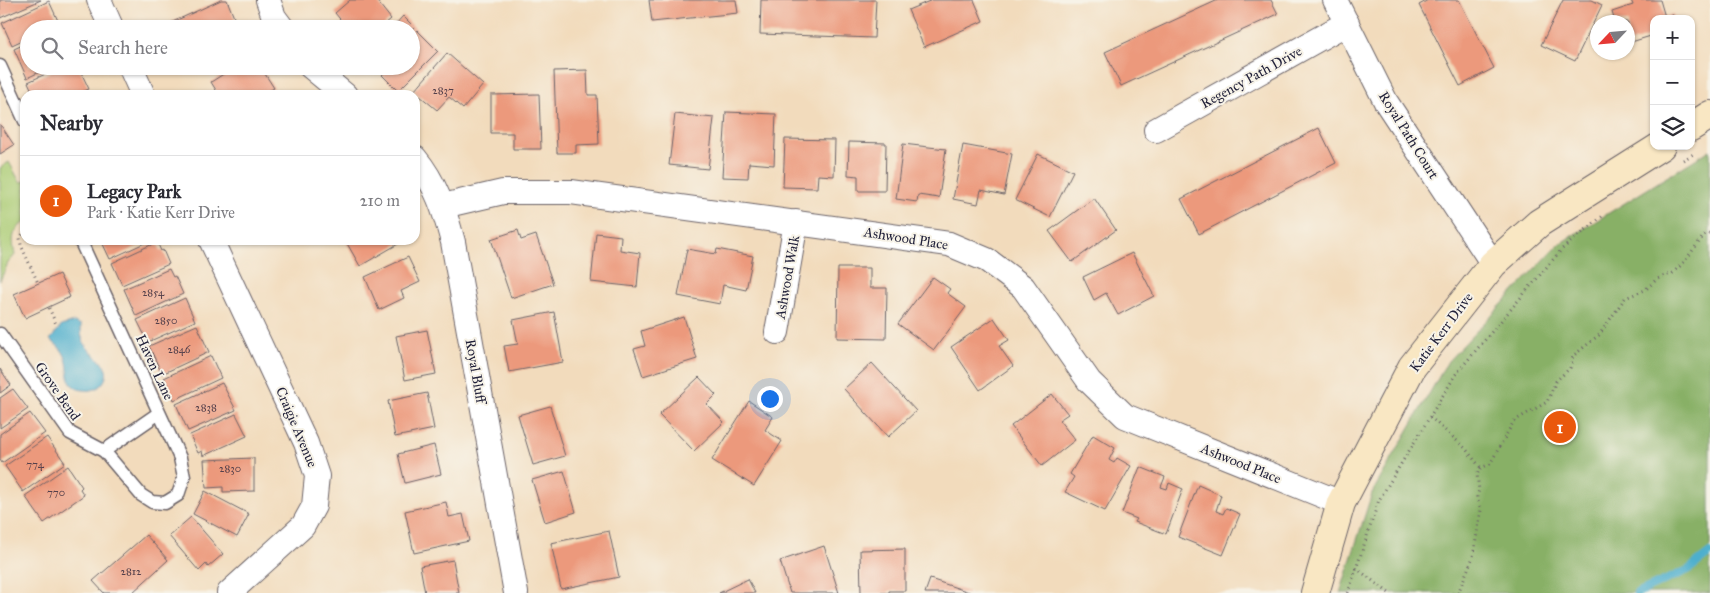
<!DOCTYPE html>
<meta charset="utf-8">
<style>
:root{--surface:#fff;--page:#f7f7f7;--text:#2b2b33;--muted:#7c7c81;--line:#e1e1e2;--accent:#ea580c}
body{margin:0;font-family:"IM FELL Great Primer",serif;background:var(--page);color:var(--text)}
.controls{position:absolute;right:15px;top:15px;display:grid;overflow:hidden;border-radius:10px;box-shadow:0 1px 4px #0004}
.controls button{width:45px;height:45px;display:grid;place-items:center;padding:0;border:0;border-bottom:1px solid var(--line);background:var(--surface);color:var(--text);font:25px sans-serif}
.compass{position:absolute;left:1590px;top:15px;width:45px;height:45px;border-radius:50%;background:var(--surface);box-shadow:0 1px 4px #0004;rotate:244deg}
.you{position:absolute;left:769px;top:398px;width:18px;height:18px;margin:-12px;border:4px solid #fff;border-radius:50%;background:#1a73e8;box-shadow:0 0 0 8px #1a73e833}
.badge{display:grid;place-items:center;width:32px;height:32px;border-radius:50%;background:var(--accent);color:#fff;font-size:16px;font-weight:700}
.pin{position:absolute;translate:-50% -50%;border:2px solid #fff;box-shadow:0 1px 5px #0006}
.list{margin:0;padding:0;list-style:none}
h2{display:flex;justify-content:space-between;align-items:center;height:65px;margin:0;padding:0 20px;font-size:21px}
h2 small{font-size:16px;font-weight:400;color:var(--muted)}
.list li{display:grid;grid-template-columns:32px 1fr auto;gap:15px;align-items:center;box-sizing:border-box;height:90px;padding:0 20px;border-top:1px solid var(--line)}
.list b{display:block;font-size:19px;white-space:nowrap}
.list p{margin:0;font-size:16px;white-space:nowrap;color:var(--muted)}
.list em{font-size:16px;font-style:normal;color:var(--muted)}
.icon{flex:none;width:28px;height:28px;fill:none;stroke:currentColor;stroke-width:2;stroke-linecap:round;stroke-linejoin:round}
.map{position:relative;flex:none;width:1710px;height:593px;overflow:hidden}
.search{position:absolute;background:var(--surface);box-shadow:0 1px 4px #0004;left:20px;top:20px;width:400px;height:55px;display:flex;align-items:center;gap:12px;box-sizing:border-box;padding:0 18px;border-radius:28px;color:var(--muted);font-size:19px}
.panel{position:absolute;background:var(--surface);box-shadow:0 1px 4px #0004;left:20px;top:90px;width:400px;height:155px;border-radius:15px}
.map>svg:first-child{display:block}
.green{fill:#abcc74;stroke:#667758}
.forest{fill:#88b066;stroke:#556950}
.water{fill:#4eafcd;stroke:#386884}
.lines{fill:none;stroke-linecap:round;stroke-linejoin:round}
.stream{stroke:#4eafcd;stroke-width:8}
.building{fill:#ec997b}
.lane-casing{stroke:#6b6368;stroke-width:15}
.street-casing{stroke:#6b6368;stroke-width:26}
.secondary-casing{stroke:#6b6368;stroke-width:30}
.path{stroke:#6b6368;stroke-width:3;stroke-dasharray:1 4;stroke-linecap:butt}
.lane{stroke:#fff;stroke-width:12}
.street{stroke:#fff;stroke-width:24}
.secondary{stroke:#f9e7c3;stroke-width:28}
.labels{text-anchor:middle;stroke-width:4;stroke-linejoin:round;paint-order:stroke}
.number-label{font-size:11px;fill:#54404b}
.street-label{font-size:14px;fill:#22223b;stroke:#f7f3e8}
</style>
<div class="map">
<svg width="1710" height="593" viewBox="0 0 1710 593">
<rect width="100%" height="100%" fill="#f7f3e8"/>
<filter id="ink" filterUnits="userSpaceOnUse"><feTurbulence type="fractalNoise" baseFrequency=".02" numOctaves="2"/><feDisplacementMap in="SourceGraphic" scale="10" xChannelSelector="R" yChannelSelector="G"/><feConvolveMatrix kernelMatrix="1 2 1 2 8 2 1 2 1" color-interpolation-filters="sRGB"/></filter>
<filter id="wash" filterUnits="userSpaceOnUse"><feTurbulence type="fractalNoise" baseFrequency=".0096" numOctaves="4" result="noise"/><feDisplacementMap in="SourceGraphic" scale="20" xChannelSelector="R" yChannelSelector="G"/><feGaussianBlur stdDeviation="1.12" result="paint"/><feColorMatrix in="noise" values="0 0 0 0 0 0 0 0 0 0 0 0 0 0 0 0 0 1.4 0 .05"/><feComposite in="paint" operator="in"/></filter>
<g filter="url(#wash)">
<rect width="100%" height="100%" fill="#f2dbbc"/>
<path class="green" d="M9 162 20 182 25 181V222C11 231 12 240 15 255L8 263 0 281V168Z"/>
<path class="forest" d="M1710 150V593H1340L1372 493 1448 361 1559 244Z"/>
<path class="water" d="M74 322 81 325C81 332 81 338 85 344 91 356 118 367 101 385 96 390 90 391 83 390 64 388 71 369 65 356 62 349 56 344 50 340L61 326Z"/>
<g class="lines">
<path class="stream" d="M1637 593 1688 570 1710 553"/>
</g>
<g id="blocks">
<g class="building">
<path d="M0 0H41L0 18Z"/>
<path d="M221 0H227L235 20 222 26 224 29H168L166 25Z"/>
<path d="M350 0H376L391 19 379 29H338L344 24 335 13Z"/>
<path d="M649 0H736L738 13 652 22Z"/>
<path d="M761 0H876L874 38 760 34Z"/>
<path d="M932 0H974L983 21 924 47 908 10Z"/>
<path d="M1218 0H1271L1278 14 1121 86 1105 52Z"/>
<path d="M1428 0H1459L1494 68 1460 86 1419 5Z"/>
<path d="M1563 0H1592L1602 5 1575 61 1541 45Z"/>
<path d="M1631 0H1660L1665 17 1673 15 1674 19H1654V35L1628 43V22H1615L1612 12 1633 5Z"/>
<path d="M49 1 59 23 48 29H29V37L12 45 2 23Z"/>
<path d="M403 16 438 51 398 91 382 75 391 66H411V29H391Z"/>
<path d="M29 42V66H52L27 78 14 49Z"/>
<path d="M447 53 483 85 463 109 449 97 437 110 414 91Z"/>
<path d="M63 66H78L89 89 75 95H34L28 82Z"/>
<path d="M236 66H260L274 88 262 95H219L211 82Z"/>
<path d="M587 70 588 95H597L599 144 576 145V153H557L554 71Z"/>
<path d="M539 94 541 149H513V133H491V95Z"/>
<path d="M726 112 776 114 774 165 749 163 748 178 722 177Z"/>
<path d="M675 114 714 118 708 169 669 165Z"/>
<path d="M0 124 14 145 0 154Z"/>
<path d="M1319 128 1336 163 1199 234 1181 199Z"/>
<path d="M785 139 835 140 834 176 818 175 817 188 783 187Z"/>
<path d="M849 142 886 143 885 191H858V176L848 175Z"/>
<path d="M903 144 946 149 939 198 918 195 917 202 896 199Z"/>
<path d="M963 145 1012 154 1004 195 981 190 978 204 953 199Z"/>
<path d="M1038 154 1073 171 1050 217 1015 200Z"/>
<path d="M1094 198 1116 230 1072 262 1049 231Z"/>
<path d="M518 230 521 240 536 235 553 284 511 298 491 239Z"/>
<path d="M596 233 621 236 620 250 640 253 637 287 591 282Z"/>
<path d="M101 240H151L110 259Z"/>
<path d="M345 240H405L360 266Z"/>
<path d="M157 242 161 251 163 250 169 264 122 285 112 263Z"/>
<path d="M687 249 716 254 717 249 753 256 746 290 723 285 720 304 678 296Z"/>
<path d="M1132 253 1154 296 1118 315 1106 293 1094 300 1083 277Z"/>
<path d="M408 257 420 282 401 291 404 298 379 310 365 277Z"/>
<path d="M838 268H870V288H887L886 339 837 338Z"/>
<path d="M169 269 173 277 175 276 183 294 136 316 124 289Z"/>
<path d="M59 274 70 297 25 318 14 294Z"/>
<path d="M933 277 950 289 947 293 966 307 934 350 898 324Z"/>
<path d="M185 298 195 321 148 342 137 320Z"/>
<path d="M554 312 563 362 509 372 504 346 518 344 513 320Z"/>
<path d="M684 317 697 359 643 376 634 349 645 346 641 331Z"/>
<path d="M994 318 1009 340 999 346 1013 366 980 390 951 347Z"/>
<path d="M197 325 209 352 162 374 149 346Z"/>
<path d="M427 330 436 374 405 380 396 336Z"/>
<path d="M211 356 221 378 174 400 164 378Z"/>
<path d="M872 363 916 411 888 437 844 389Z"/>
<path d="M0 369 11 385 0 393Z"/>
<path d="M699 377 716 395 707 404 724 422 694 451 659 415Z"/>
<path d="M222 383 236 410 188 431 176 404Z"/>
<path d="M13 389 28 409 0 428V398Z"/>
<path d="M427 393 434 429 395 437 388 401Z"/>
<path d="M1052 394 1068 414 1059 420 1075 440 1042 466 1011 426Z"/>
<path d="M749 401 773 417 765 430 782 441 754 486 712 460Z"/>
<path d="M550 406 565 456 533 465 518 415Z"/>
<path d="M30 413 45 433 2 463 0 460V434Z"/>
<path d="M236 414 247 436 203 456 202 451 198 453 190 435Z"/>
<path d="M1093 435 1115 448 1109 460 1114 463 1117 458 1131 466 1105 511 1065 492 1074 477 1070 474Z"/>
<path d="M47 437 65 463 23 492 5 466Z"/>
<path d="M434 445 441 474 405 483 398 454Z"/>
<path d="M254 458V491L223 492V487L206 488 204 460Z"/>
<path d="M68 466 82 487 80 489 84 495 44 523 25 496Z"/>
<path d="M1140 467 1165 477 1161 487 1167 489 1169 483 1183 489 1166 534 1135 522 1137 519 1122 513Z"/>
<path d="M564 471 576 512 545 522 532 480Z"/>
<path d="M1198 485 1221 495 1216 511 1223 514 1226 508 1240 514 1223 555 1178 537Z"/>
<path d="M205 491 249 514 237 537 193 514Z"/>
<path d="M446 502 449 517 463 514 469 541 414 553 405 511Z"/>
<path d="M191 517 223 554 208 567 206 564 199 571 169 536Z"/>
<path d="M609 531 619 577 561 589 551 543Z"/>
<path d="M146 535 168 560 132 593H104L93 581Z"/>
<path d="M824 546 839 593H790L780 561Z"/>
<path d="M905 549V591H889V593H861L860 550Z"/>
<path d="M453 560 459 593H425L420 566Z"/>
<path d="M748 579 755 593H719Z"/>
<path d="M930 579 972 593H925Z"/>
</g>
</g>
</g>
<g filter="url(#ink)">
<use href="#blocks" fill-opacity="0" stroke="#6b6368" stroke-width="1"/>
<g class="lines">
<defs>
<g id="lane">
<path d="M0 66 25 121"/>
<path d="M80 240 180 458 184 477 178 495 165 503 152 502 141 495 104 451 159 413"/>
<path d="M0 334 70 433 104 451"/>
</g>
<g id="street">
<path d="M99 0 112 29"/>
<path d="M268 0 274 17 283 29"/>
<path d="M1335 0 1386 102 1493 264"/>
<path d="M130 66 143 95"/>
<path d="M310 66 345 95"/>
<path d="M1156 130 1347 23"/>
<path d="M415 158C436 183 445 212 453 242L516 593"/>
<path d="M443 206 503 192H571L949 244 987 260 1023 287 1089 381 1125 416 1341 503"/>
<path d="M211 240 306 443 317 476 314 506 303 526 229 593"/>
<path d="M777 332 796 222"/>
</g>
<g id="secondary">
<path d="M1691 127 1710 115"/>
<path d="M1315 593 1341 503 1412 367 1493 264 1539 223 1661 146"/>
</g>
</defs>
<use href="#lane" class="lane-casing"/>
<use href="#street" class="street-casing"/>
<use href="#secondary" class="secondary-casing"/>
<g class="path">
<path d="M1683 160 1695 153"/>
<path d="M25 230 20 238 21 245 38 283"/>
<path d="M49 308 56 324"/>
<path d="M1430 417 1465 448 1481 468"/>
<path d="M1356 568 1389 593"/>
<path d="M1348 593 1379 500 1456 374 1562 249 1604 215"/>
<path d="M1458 593 1473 557 1481 510 1477 497 1479 490 1477 474 1481 468 1490 464 1514 421 1547 402 1556 381 1570 368 1573 356 1599 335 1625 298 1645 290 1657 279 1673 273 1684 262 1705 234 1710 233"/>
</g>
<use href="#lane" class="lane"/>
<use href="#street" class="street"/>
<use href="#secondary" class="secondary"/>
</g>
</g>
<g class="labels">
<g class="number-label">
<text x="443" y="94">2837</text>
<text x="153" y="296">2854</text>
<text x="166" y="324">2850</text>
<text x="179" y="353">2846</text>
<text x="206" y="411">2838</text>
<text x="35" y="468">774</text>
<text x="230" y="472">2830</text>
<text x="56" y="496">770</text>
<text x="131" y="575">2812</text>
</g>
<g class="street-label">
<text transform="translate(1251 77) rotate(-29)" y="5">Regency Path Drive</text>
<text transform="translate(1409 135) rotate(58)" y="5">Royal Path Court</text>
<text transform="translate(906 238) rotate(9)" y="5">Ashwood Place</text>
<text transform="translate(787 277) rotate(-80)" y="5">Ashwood Walk</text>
<text transform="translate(1441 332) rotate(-53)" y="5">Katie Kerr Drive</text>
<text transform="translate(155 367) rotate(65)" y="5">Haven Lane</text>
<text transform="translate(476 371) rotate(80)" y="5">Royal Bluff</text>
<text transform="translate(58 391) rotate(55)" y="5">Grove Bend</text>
<text transform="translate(297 427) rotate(67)" y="5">Craigie Avenue</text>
<text transform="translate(1241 463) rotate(22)" y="5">Ashwood Place</text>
</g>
</g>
</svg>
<div class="controls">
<button>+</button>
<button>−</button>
<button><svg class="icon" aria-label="layers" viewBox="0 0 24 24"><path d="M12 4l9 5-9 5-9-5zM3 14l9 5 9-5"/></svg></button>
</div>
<svg class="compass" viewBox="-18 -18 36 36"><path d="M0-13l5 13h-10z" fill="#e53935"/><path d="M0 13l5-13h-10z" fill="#7c7c81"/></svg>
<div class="you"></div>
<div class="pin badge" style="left:1560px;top:427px">1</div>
<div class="search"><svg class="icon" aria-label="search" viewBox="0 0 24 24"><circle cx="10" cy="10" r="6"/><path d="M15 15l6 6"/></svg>Search here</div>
<section class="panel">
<h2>Nearby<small></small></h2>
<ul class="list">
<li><span class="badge">1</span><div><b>Legacy Park</b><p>Park · Katie Kerr Drive</p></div><em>210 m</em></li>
</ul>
</section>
</div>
